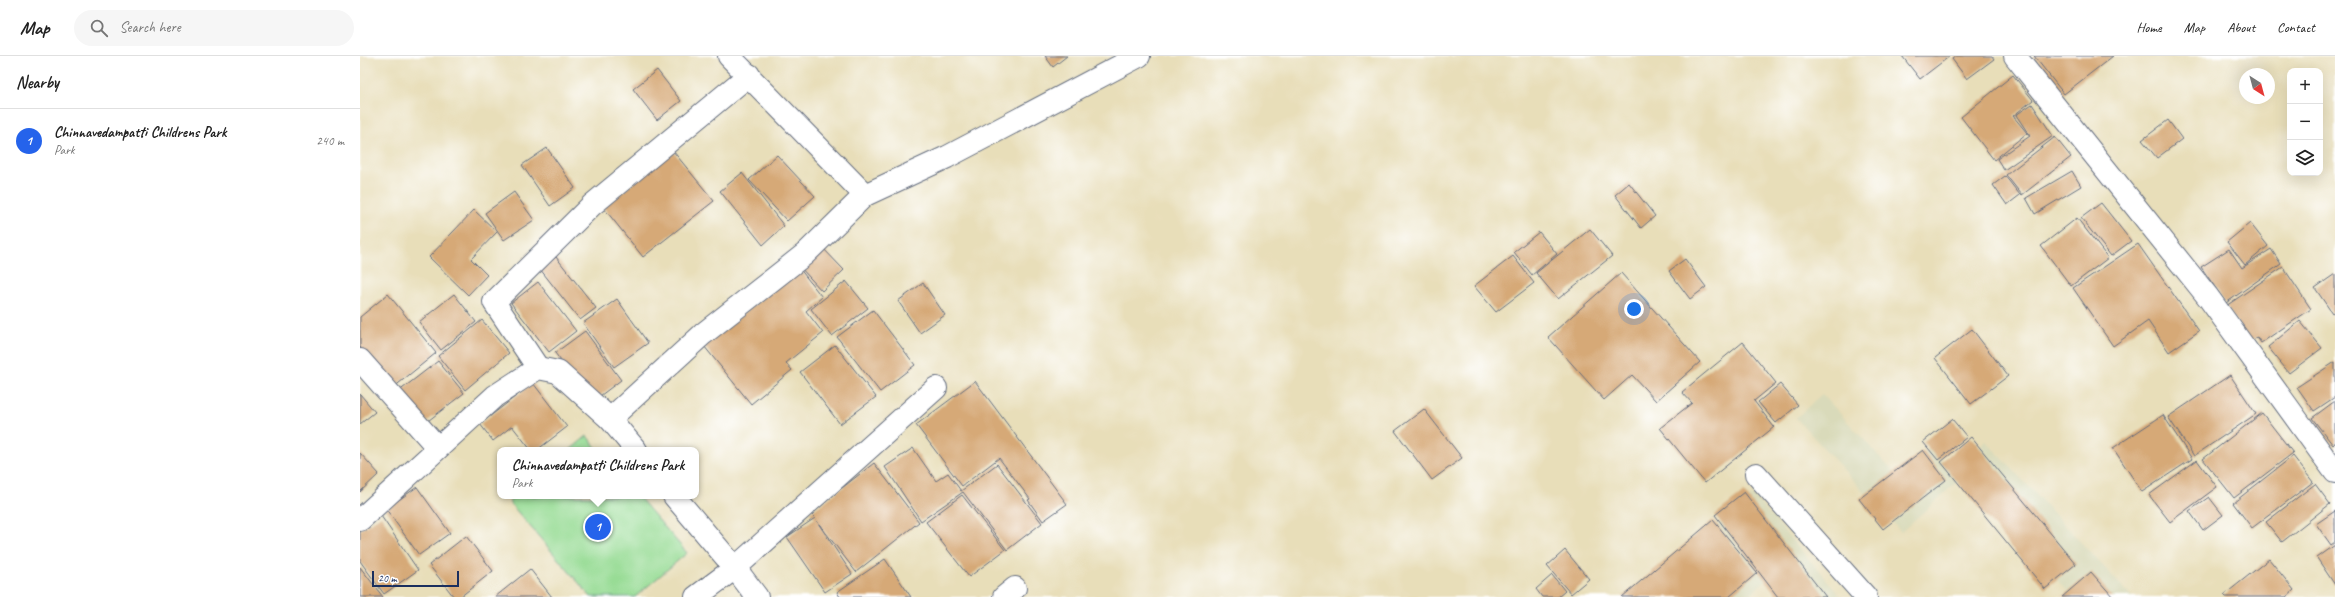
<!DOCTYPE html>
<meta charset="utf-8">
<style>
:root{--surface:#fff;--page:#f6f6f6;--text:#222;--muted:#767676;--line:#e0e0e0;--accent:#2563eb}
body{margin:0;font-family:Caveat,sans-serif;background:var(--page);color:var(--text)}
.controls{position:absolute;right:12px;top:12px;display:grid;overflow:hidden;border-radius:8px;box-shadow:0 4px 16px #0002}
.controls button{width:36px;height:36px;display:grid;place-items:center;padding:0;border:0;border-bottom:1px solid var(--line);background:var(--surface);color:var(--text);font:20px sans-serif}
.compass{position:absolute;left:1879px;top:12px;width:36px;height:36px;border-radius:50%;background:var(--surface);box-shadow:0 4px 16px #0002;rotate:144deg}
.scale{position:absolute;left:12px;bottom:10px;width:87px;box-sizing:border-box;padding-left:4px;border:2px solid #1b2f5e;border-top:0;font-size:11px;line-height:14px;white-space:nowrap;color:#1b2f5e;-webkit-text-stroke:3px #fff;paint-order:stroke}
.you{position:absolute;left:1274px;top:253px;width:14px;height:14px;margin:-10px;border:3px solid #fff;border-radius:50%;background:#1a73e8;box-shadow:0 0 0 6px #1a73e833}
.badge{display:grid;place-items:center;width:26px;height:26px;border-radius:50%;background:var(--accent);color:#fff;font-size:13px;font-weight:700}
.pin{position:absolute;translate:-50% -50%;border:2px solid #fff;box-shadow:0 1px 4px #0006}
.popup{position:absolute;left:137px;top:391px;width:202px;height:52px;box-sizing:border-box;display:grid;place-content:center;border-radius:8px;background:var(--surface);filter:drop-shadow(0 1px 3px #0005);font-size:13px;white-space:nowrap;color:var(--muted)}
.popup b{font-size:15px;color:var(--text)}
.popup::after{content:'';position:absolute;left:50%;top:100%;margin-left:-8px;border:8px solid transparent;border-top-color:var(--surface)}
.list{margin:0;padding:0;list-style:none}
h2{display:flex;justify-content:space-between;align-items:center;height:52px;margin:0;padding:0 16px;font-size:17px}
h2 small{font-size:13px;font-weight:400;color:var(--muted)}
.list li{display:grid;grid-template-columns:26px 1fr auto;gap:12px;align-items:center;box-sizing:border-box;height:64px;padding:0 16px;border-top:1px solid var(--line)}
.list b{display:block;font-size:15px;white-space:nowrap}
.list p{margin:0;font-size:13px;white-space:nowrap;color:var(--muted)}
.list em{font-size:13px;font-style:normal;color:var(--muted)}
.icon{flex:none;width:22px;height:22px;fill:none;stroke:currentColor;stroke-width:2;stroke-linecap:round;stroke-linejoin:round}
.map{position:relative;flex:none;width:1975px;height:541px;overflow:hidden}
header{display:flex;align-items:center;gap:24px;box-sizing:border-box;height:56px;padding:0 20px;background:var(--surface);border-bottom:1px solid var(--line)}
header strong{font-size:19px}
nav{display:flex;gap:22px;margin-inline-start:auto;font-size:14px}
.search{width:280px;height:36px;background:var(--page);display:flex;align-items:center;gap:10px;box-sizing:border-box;padding:0 14px;border-radius:22px;color:var(--muted);font-size:15px}
main{display:flex}
aside{flex:1;background:var(--surface)}
.map>svg:first-child{display:block}
.built{fill:#d9daba}
.green{fill:#98dc95;stroke:#5a867a}
.building{fill:#d6a977}
.lines{fill:none;stroke-linecap:round;stroke-linejoin:round}
.minor-casing{stroke:#636c7e;stroke-width:24}
.minor{stroke:#fff;stroke-width:22}
</style>
<header>
<strong>Map</strong>
<div class="search"><svg class="icon" aria-label="search" viewBox="0 0 24 24"><circle cx="10" cy="10" r="6"/><path d="M15 15l6 6"/></svg>Search here</div>
<nav><a>Home</a><a>Map</a><a>About</a><a>Contact</a></nav>
</header>
<main>
<aside>
<h2>Nearby<small></small></h2>
<ul class="list">
<li><span class="badge">1</span><div><b>Chinnavedampatti Childrens Park</b><p>Park</p></div><em>240 m</em></li>
</ul>
</aside>
<div class="map">
<svg width="1975" height="541" viewBox="0 0 1975 541">
<rect width="100%" height="100%" fill="#fff"/>
<filter id="ink" filterUnits="userSpaceOnUse"><feTurbulence type="fractalNoise" baseFrequency=".025" numOctaves="2"/><feDisplacementMap in="SourceGraphic" scale="8" xChannelSelector="R" yChannelSelector="G"/><feConvolveMatrix kernelMatrix="1 2 1 2 8 2 1 2 1" color-interpolation-filters="sRGB"/></filter>
<filter id="wash" filterUnits="userSpaceOnUse"><feTurbulence type="fractalNoise" baseFrequency=".012" numOctaves="4" result="noise"/><feDisplacementMap in="SourceGraphic" scale="16" xChannelSelector="R" yChannelSelector="G"/><feGaussianBlur stdDeviation="0.9" result="paint"/><feColorMatrix in="noise" values="0 0 0 0 0 0 0 0 0 0 0 0 0 0 0 0 0 1.4 0 .05"/><feComposite in="paint" operator="in"/></filter>
<g filter="url(#wash)">
<rect width="100%" height="100%" fill="#e8deb9"/>
<g class="built">
<path d="M1462 338 1538 421 1570 392 1599 424 1541 476 1436 362Z"/>
<path d="M1626 385 1772 541H1713L1594 414Z"/>
<path d="M1393 439 1481 540 1423 541 1407 523 1387 541H1276Z"/>
</g>
<g class="green">
<path d="M227 380 238 394H210Z"/>
<path d="M156 440H278L327 497 275 541H231L149 446Z"/>
</g>
<g id="blocks">
<g class="building">
<path d="M685 0H707L693 11Z"/>
<path d="M1542 0H1590L1560 23Z"/>
<path d="M1596 0H1632L1634 3 1607 23 1592 3Z"/>
<path d="M1674 0H1753L1704 38Z"/>
<path d="M297 14 321 45 297 64 273 33Z"/>
<path d="M1653 19 1673 44 1653 60 1667 77 1634 104 1601 61Z"/>
<path d="M1672 48 1693 80 1644 114 1637 103 1670 80 1656 59Z"/>
<path d="M1808 64 1822 83 1797 102 1782 84Z"/>
<path d="M1695 81 1711 101 1662 139 1646 119Z"/>
<path d="M187 92 215 132 190 150 162 109Z"/>
<path d="M313 95 354 145 283 201 243 151Z"/>
<path d="M417 99 455 140 427 165 389 124Z"/>
<path d="M1712 115 1721 130 1675 158 1666 142Z"/>
<path d="M382 117 424 170 403 189 360 135Z"/>
<path d="M1645 120 1660 139 1647 149 1633 129Z"/>
<path d="M1269 127 1295 160 1281 172 1255 139Z"/>
<path d="M154 136 174 164 144 184 125 157Z"/>
<path d="M1741 147 1771 185 1751 200 1721 162Z"/>
<path d="M114 154 137 176 111 203 127 219 108 239 69 201Z"/>
<path d="M1717 162 1748 202 1711 230 1681 190Z"/>
<path d="M1890 167 1908 190 1885 209 1867 186Z"/>
<path d="M1230 173 1252 200 1198 243 1176 217Z"/>
<path d="M1179 176 1197 198 1172 219 1154 196Z"/>
<path d="M1778 188 1839 275 1809 296 1788 265 1753 290 1713 232Z"/>
<path d="M461 190 484 214 462 235 439 210Z"/>
<path d="M1869 193 1882 212 1911 193 1921 208 1866 247 1841 211Z"/>
<path d="M1153 200 1174 227 1136 256 1114 230Z"/>
<path d="M196 201 236 252 220 264 180 213Z"/>
<path d="M1325 203 1346 231 1330 243 1309 215Z"/>
<path d="M1923 211 1951 253 1901 287 1897 281 1890 286 1866 250Z"/>
<path d="M439 212 462 241 446 255 463 277 426 307 432 314 391 348 344 290Z"/>
<path d="M1261 217 1340 306 1296 345 1272 319 1244 344 1188 281Z"/>
<path d="M1975 218V255L1972 257 1955 232Z"/>
<path d="M486 225 508 252 472 280 451 253Z"/>
<path d="M178 226 216 275 189 296 151 247Z"/>
<path d="M563 227 585 259 560 277 538 245Z"/>
<path d="M28 238 76 297 33 332 0 291V261Z"/>
<path d="M94 238 116 266 81 294 59 266Z"/>
<path d="M257 243 288 287 254 311 223 267Z"/>
<path d="M513 254 555 309 520 336 477 281Z"/>
<path d="M122 264 149 297 105 334 78 300Z"/>
<path d="M1940 265 1962 292 1929 317 1908 291Z"/>
<path d="M1612 273 1648 320 1611 348 1575 302Z"/>
<path d="M225 275 261 324 232 346 195 297Z"/>
<path d="M1383 286 1416 327 1394 345 1414 371 1345 427 1300 372 1332 347 1322 336Z"/>
<path d="M475 289 516 341 480 368 440 316Z"/>
<path d="M78 305 104 337 64 368 38 336Z"/>
<path d="M1975 306V341L1954 355 1937 331Z"/>
<path d="M1870 319 1896 358 1834 400 1808 361Z"/>
<path d="M615 325 707 448 683 465 668 444 670 443 639 402 602 430 556 369Z"/>
<path d="M173 327 207 371 177 394H171L152 370 133 385 120 368Z"/>
<path d="M1420 328 1438 349 1416 367 1398 346Z"/>
<path d="M0 338 15 356 0 368Z"/>
<path d="M1975 345V387L1973 389 1952 362Z"/>
<path d="M1064 353 1102 402 1072 424 1035 375Z"/>
<path d="M1902 357 1933 397 1874 442 1843 403Z"/>
<path d="M1803 359 1832 403 1782 436 1753 392Z"/>
<path d="M1592 363 1607 381 1578 404 1563 386Z"/>
<path d="M1611 381 1716 508 1685 533 1581 406Z"/>
<path d="M553 392 576 425 588 417 601 435 637 408 682 467 647 494 603 436 561 465 525 411Z"/>
<path d="M1563 394 1586 424 1523 473 1499 443Z"/>
<path d="M0 397 19 418 0 436Z"/>
<path d="M1933 400 1953 426 1892 472 1873 447Z"/>
<path d="M1837 404 1857 431 1810 466 1789 439Z"/>
<path d="M514 407 559 466 496 516 456 464 492 518 465 536 427 481 455 462 450 457Z"/>
<path d="M1955 428 1970 448 1922 486 1906 466Z"/>
<path d="M57 431 90 477 59 499 26 453Z"/>
<path d="M1384 436 1466 541H1418L1355 459Z"/>
<path d="M602 439 645 494 609 521 566 466Z"/>
<path d="M1849 441 1863 459 1843 474 1829 455Z"/>
<path d="M1975 455V486L1971 489 1956 468Z"/>
<path d="M21 460 58 514 24 538 0 505V474Z"/>
<path d="M1353 464 1397 517 1369 541H1262Z"/>
<path d="M106 480 133 515 100 541H94L69 509Z"/>
<path d="M1975 489V529L1957 502Z"/>
<path d="M1205 494 1229 523 1211 538 1187 510Z"/>
<path d="M525 503 551 541H480L477 536Z"/>
<path d="M1909 503 1934 534 1926 541H1866L1864 539Z"/>
<path d="M0 511 23 541H0Z"/>
<path d="M170 513 192 541H135Z"/>
<path d="M1731 516 1753 541H1702Z"/>
<path d="M1192 519 1205 535 1198 541H1182L1176 533Z"/>
</g>
</g>
</g>
<g filter="url(#ink)">
<use href="#blocks" fill-opacity="0" stroke="#636c7e" stroke-width="1"/>
<g class="lines">
<defs>
<g id="minor">
<path d="M369 0 505 139"/>
<path d="M1655 0 1848 241 1975 416"/>
<path d="M0 304 78 392"/>
<path d="M178 312 134 246 232 149 389 19"/>
<path d="M276 394 250 363 343 278 445 198 505 139 587 101 779 0"/>
<path d="M1396 418 1506 541"/>
<path d="M314 440 375 512 336 541"/>
<path d="M0 464 135 340 178 312 198 316 250 363"/>
<path d="M397 541 375 512 576 332"/>
<path d="M644 541 655 532"/>
</g>
</defs>
<use href="#minor" class="minor-casing"/>
<use href="#minor" class="minor"/>
</g>
</g>
</svg>
<div class="controls">
<button>+</button>
<button>−</button>
<button><svg class="icon" aria-label="layers" viewBox="0 0 24 24"><path d="M12 4l9 5-9 5-9-5zM3 14l9 5 9-5"/></svg></button>
</div>
<svg class="compass" viewBox="-18 -18 36 36"><path d="M0-13l5 13h-10z" fill="#e53935"/><path d="M0 13l5-13h-10z" fill="#767676"/></svg>
<div class="scale">20 m</div>
<div class="you"></div>
<div class="pin badge" style="left:238px;top:471px">1</div>
<div class="popup"><b>Chinnavedampatti Childrens Park</b>Park</div>
</div>
</main>
